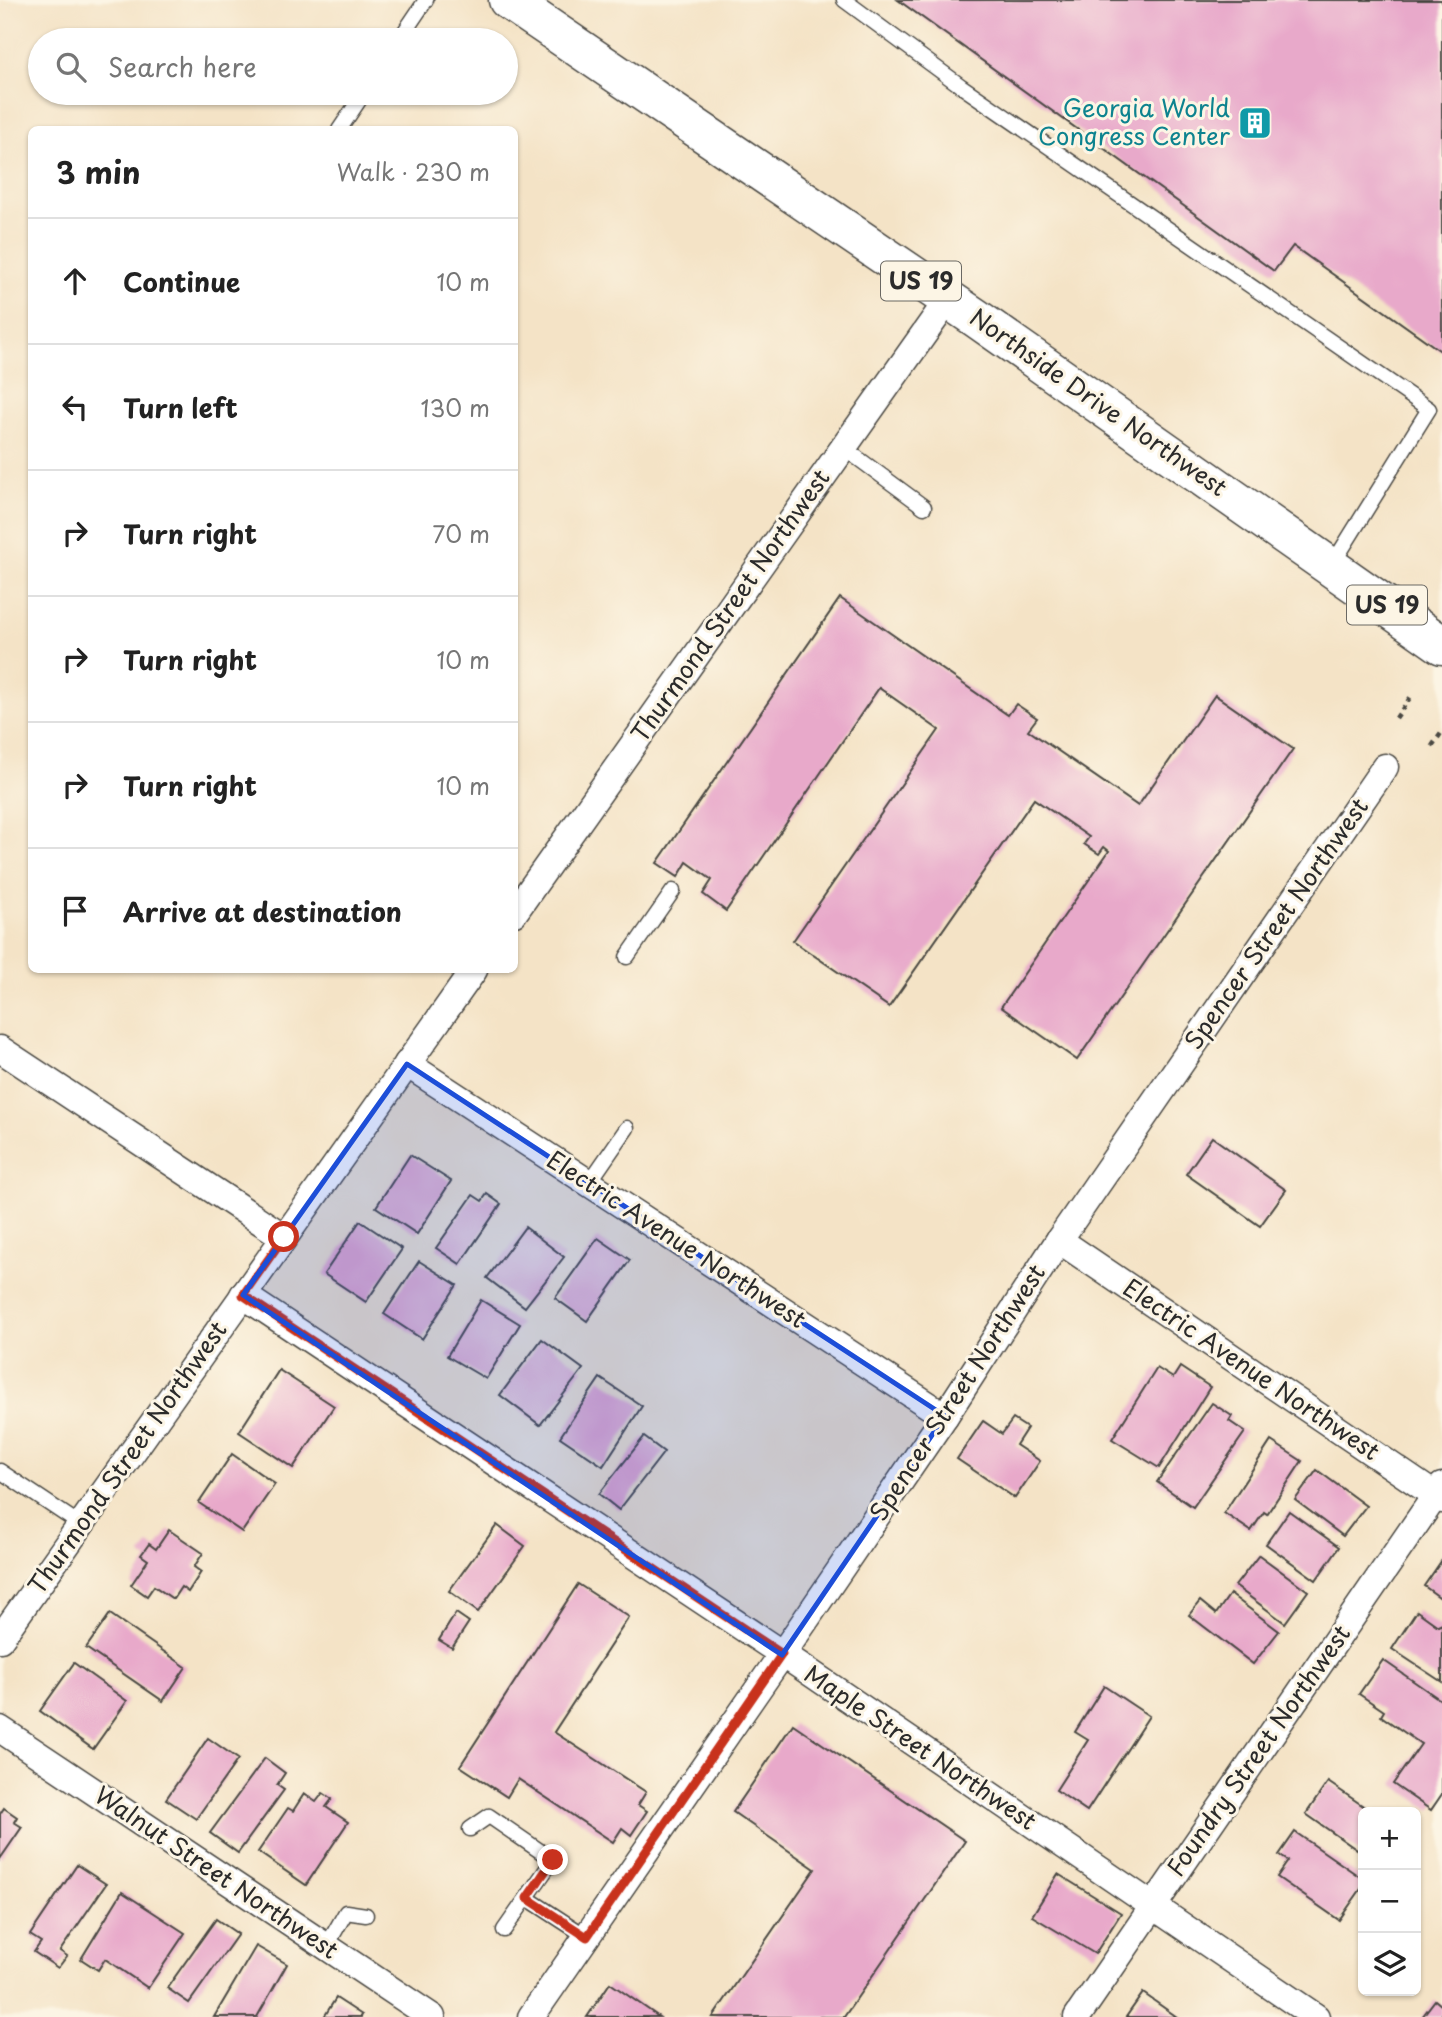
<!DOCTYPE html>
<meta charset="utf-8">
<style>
:root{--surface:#fff;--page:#f6f6f6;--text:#222;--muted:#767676;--line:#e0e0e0}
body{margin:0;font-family:"Playpen Sans",sans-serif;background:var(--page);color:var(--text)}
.controls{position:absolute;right:21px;bottom:21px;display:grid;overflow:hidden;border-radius:10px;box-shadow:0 2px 5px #0004}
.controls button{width:63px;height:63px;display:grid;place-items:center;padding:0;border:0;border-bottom:2px solid var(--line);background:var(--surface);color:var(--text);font:35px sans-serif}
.stop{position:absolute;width:21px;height:21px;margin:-16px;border:5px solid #c8321e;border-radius:50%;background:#fff}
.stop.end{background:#c8321e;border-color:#fff;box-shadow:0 2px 7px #0008}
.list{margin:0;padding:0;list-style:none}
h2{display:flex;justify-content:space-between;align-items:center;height:91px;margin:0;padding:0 28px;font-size:30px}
h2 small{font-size:23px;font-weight:400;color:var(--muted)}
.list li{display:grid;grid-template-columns:46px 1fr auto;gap:21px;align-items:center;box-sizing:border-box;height:126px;padding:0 28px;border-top:2px solid var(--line)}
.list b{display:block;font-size:26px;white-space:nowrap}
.list em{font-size:23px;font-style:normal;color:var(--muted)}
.icon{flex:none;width:38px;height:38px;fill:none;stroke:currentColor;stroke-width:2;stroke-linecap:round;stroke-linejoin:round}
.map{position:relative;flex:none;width:1442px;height:2017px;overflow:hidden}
.search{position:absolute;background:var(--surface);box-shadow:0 2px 5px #0004;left:28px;top:28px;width:490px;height:77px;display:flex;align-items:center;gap:18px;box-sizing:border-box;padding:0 24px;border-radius:38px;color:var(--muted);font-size:26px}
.panel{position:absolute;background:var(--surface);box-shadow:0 2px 5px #0004;left:28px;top:126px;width:490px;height:847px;border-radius:10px}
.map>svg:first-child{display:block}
.building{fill:#e8a9ca}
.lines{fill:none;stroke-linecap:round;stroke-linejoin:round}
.service-casing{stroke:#494742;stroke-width:17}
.minor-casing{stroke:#494742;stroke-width:29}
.primary-casing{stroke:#494742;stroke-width:41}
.path{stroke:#494742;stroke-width:4.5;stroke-dasharray:5 5;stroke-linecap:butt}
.service{stroke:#fff;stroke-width:14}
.minor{stroke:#fff;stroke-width:26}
.primary{stroke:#fff;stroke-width:38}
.route{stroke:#c8321e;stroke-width:9}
.marked{fill:#1d4ed8;fill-opacity:0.2;stroke:#1d4ed8;stroke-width:5;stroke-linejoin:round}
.labels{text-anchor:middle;stroke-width:6;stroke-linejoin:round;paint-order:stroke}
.shield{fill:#fcf5e5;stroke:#6a6863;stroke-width:2}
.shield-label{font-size:23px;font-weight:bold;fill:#2b2b2b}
.culture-label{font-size:24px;fill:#0d838f;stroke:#fcf5e5;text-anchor:end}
.street-label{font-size:24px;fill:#2b2b2b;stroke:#fcf5e5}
</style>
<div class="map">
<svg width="1442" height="2017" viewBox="0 0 1442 2017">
<rect width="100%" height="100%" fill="#fcf5e5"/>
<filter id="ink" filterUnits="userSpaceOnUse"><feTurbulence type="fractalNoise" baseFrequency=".0143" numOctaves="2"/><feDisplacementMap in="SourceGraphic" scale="14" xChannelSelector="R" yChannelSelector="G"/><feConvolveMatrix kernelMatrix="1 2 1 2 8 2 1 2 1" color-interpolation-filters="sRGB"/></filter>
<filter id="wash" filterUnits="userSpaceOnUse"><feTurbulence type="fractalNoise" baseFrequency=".00686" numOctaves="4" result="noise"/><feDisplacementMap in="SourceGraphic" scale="28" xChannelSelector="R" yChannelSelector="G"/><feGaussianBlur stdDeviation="1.57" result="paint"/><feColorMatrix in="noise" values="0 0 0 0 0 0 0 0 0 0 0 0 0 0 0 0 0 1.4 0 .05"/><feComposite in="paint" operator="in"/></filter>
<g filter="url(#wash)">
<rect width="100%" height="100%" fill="#f4e3c6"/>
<g id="blocks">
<g class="building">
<path d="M898 0H1442V352L1293 246 1274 271Z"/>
<path d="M840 598 1008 715 1016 704 1037 718 1028 730 1138 806 1215 695 1293 749 1077 1060 1001 1007 1109 851 1104 847 1099 854 1084 844 1089 837 1034 799 889 1007 793 941 939 730 879 688 726 911 703 894 712 880 687 862 678 877 657 863Z"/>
<path d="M1212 1137 1286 1190 1260 1226 1186 1174Z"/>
<path d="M410 1155 451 1181 417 1234 376 1207Z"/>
<path d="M487 1194 501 1204 460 1264 436 1248 473 1195 482 1201Z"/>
<path d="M360 1221 402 1249 366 1302 324 1274Z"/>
<path d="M525 1227 564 1257 525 1307 487 1278Z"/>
<path d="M598 1238 630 1260 587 1321 555 1298Z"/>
<path d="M419 1261 457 1285 422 1339 384 1314Z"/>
<path d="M481 1300 520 1324 486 1379 447 1356Z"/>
<path d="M542 1339 583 1369 540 1425 500 1395Z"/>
<path d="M1180 1367 1210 1387 1159 1468 1112 1439 1157 1368 1173 1378Z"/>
<path d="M279 1370 334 1406 293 1468 239 1432Z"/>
<path d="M600 1378 642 1406 603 1466 560 1437Z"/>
<path d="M1212 1403 1232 1416 1229 1421 1245 1432 1193 1507 1157 1482Z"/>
<path d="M1013 1419 1027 1428 1016 1445 1040 1461 1015 1498 957 1459 983 1421 1002 1434Z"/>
<path d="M644 1437 664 1452 619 1510 599 1494Z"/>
<path d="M1271 1441 1302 1461 1267 1514 1264 1512 1251 1531 1224 1513Z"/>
<path d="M232 1454 275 1484 242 1532 199 1503Z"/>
<path d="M1317 1470 1366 1506 1343 1536 1295 1500Z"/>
<path d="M1289 1511 1339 1547 1316 1580 1266 1544Z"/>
<path d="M497 1525 525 1546 478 1612 449 1591Z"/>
<path d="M169 1530 203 1553 194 1567 201 1572 188 1592 181 1587 173 1599 154 1586 147 1596 131 1585 148 1560 141 1555 149 1544 156 1549Z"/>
<path d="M1259 1555 1308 1591 1285 1623 1235 1586Z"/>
<path d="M1442 1560V1599L1424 1586Z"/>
<path d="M578 1584 629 1617 554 1732 646 1792 638 1805 647 1811 631 1835 622 1828 613 1842 518 1779 507 1797 460 1766Z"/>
<path d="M1230 1594 1279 1631 1253 1664 1189 1615 1200 1601 1216 1614Z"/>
<path d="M1417 1611 1438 1626 1442 1624V1682L1392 1649Z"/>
<path d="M456 1613 469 1622 452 1648 439 1640Z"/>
<path d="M110 1614 186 1667 163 1701 86 1648Z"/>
<path d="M1383 1660 1442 1701V1794L1431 1810 1393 1784 1421 1744 1381 1716 1384 1711 1359 1694Z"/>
<path d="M74 1663 127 1701 93 1749 40 1711Z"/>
<path d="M1104 1686 1149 1716 1087 1811 1056 1790 1088 1740 1075 1732Z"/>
<path d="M793 1724 965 1841 844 2017H713L815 1869 733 1812Z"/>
<path d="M208 1738 238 1759 196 1819 166 1799Z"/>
<path d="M265 1758 285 1773 277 1785 284 1790 238 1853 210 1833Z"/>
<path d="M1328 1782 1372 1812H1363V1854L1306 1814Z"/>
<path d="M323 1793 332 1799 326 1807 348 1822 306 1885 258 1852 288 1808 293 1811 304 1794 316 1802Z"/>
<path d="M4 1808 17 1817 14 1822 22 1827 0 1859V1814Z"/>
<path d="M1295 1832 1363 1879V1886L1339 1920 1277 1877 1288 1861 1279 1855Z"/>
<path d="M77 1865 106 1884 60 1951 67 1956 58 1968 34 1952 41 1942 30 1935Z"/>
<path d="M1058 1874 1121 1913 1095 1954 1032 1916Z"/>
<path d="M122 1892 185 1933 148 1988 105 1959 98 1970 81 1959Z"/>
<path d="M216 1919 238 1934 189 2003 167 1988Z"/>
<path d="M256 1946 287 1964 257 2017H214Z"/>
<path d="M610 1983 659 2017H587Z"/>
<path d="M1143 1993 1177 2017H1126Z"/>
<path d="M336 1998 362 2015 361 2017H324Z"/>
<path d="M1435 2000 1442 2006V2017H1422Z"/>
</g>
</g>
</g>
<g filter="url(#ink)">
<use href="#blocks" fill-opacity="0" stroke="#494742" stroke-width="2"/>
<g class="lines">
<defs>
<g id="service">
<path d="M844 0 961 86 1429 409 1332 565"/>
<path d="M399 40 426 0"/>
<path d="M339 130 364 93"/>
<path d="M844 448 924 507"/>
<path d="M627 957 673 891"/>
<path d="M589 1183 627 1128"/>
<path d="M0 1471 81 1525"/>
<path d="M470 1829 489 1816 553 1860 504 1930"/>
<path d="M527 1898 587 1937"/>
<path d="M326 1947 346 1912 366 1915"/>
</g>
<g id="minor">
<path d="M514 913 948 300"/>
<path d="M0 1049 284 1237"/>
<path d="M407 1064 945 1416"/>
<path d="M1059 1240 1442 1500"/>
<path d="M243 1295 799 1665 1316 2017"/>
<path d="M0 1639 474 970"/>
<path d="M0 1729 432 2017"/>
<path d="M531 2017 792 1640 945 1416 1059 1240 1385 767"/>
<path d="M1077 2017 1442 1486"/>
</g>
<path id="primary" d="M508 0 976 318 1442 645"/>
</defs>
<use href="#service" class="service-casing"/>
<use href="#minor" class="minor-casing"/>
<use href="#primary" class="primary-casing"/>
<g class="path">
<path d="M1396 718 1412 695"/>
<path d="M1432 746 1442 732"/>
</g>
<use href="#service" class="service"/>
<use href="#minor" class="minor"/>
<use href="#primary" class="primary"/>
</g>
</g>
<g class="lines" filter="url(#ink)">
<path class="route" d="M284 1237 243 1295 782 1654 587 1937 527 1898 553 1860"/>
</g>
<path class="marked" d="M407 1064 945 1416 782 1655 243 1295Z"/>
<defs>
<symbol id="building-square" viewBox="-11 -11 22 22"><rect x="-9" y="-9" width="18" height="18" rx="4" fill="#0f9aa8" stroke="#fcf5e5"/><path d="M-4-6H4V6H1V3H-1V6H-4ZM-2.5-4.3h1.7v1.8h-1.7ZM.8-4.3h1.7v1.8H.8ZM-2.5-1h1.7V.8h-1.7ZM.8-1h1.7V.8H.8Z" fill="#fff"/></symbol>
</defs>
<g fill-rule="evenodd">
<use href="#building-square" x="1236" y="104" width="38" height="38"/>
</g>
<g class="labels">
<g class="shield">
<rect x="881" y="261.5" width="80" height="39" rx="5"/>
<rect x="1347" y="585.5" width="80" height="39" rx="5"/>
</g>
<g class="shield-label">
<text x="921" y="289">US 19</text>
<text x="1387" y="613">US 19</text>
</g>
<g class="culture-label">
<text x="1230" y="117">Georgia World<tspan x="1230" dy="28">Congress Center</tspan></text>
</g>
<g class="street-label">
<text transform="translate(1098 403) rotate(35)" y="8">Northside Drive Northwest</text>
<text transform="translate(731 606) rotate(-55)" y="8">Thurmond Street Northwest</text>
<text transform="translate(1277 924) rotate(-55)" y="8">Spencer Street Northwest</text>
<text transform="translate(676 1240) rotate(33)" y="8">Electric Avenue Northwest</text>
<text transform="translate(1251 1370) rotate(34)" y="8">Electric Avenue Northwest</text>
<text transform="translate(958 1393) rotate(-57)" y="8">Spencer Street Northwest</text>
<text transform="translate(128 1458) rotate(-55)" y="8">Thurmond Street Northwest</text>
<text transform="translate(920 1748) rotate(34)" y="8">Maple Street Northwest</text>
<text transform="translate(1259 1751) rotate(-55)" y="8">Foundry Street Northwest</text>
<text transform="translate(216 1873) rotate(34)" y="8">Walnut Street Northwest</text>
</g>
</g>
</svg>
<div class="controls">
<button>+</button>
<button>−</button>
<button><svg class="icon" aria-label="layers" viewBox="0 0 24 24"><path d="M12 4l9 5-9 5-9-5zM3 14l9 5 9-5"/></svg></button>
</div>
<div class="stop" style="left:284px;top:1237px"></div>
<div class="stop end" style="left:553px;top:1860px"></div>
<div class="search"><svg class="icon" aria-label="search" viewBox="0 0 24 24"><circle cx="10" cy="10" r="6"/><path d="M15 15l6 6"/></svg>Search here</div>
<section class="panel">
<h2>3 min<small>Walk · 230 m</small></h2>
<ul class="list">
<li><svg class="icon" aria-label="ahead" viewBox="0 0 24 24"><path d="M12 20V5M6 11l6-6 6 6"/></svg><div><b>Continue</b></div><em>10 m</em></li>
<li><svg class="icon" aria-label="left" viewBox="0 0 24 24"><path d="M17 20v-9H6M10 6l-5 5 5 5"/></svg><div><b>Turn left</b></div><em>130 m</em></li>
<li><svg class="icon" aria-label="right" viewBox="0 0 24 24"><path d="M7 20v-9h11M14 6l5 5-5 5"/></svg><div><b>Turn right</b></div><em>70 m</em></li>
<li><svg class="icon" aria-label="right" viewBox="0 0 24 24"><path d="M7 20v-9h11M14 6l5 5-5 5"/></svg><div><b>Turn right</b></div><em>10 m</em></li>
<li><svg class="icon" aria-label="right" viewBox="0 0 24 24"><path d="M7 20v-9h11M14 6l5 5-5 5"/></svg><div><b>Turn right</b></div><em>10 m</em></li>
<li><svg class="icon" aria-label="arrive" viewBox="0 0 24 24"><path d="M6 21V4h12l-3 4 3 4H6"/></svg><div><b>Arrive at destination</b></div></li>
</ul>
</section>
</div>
